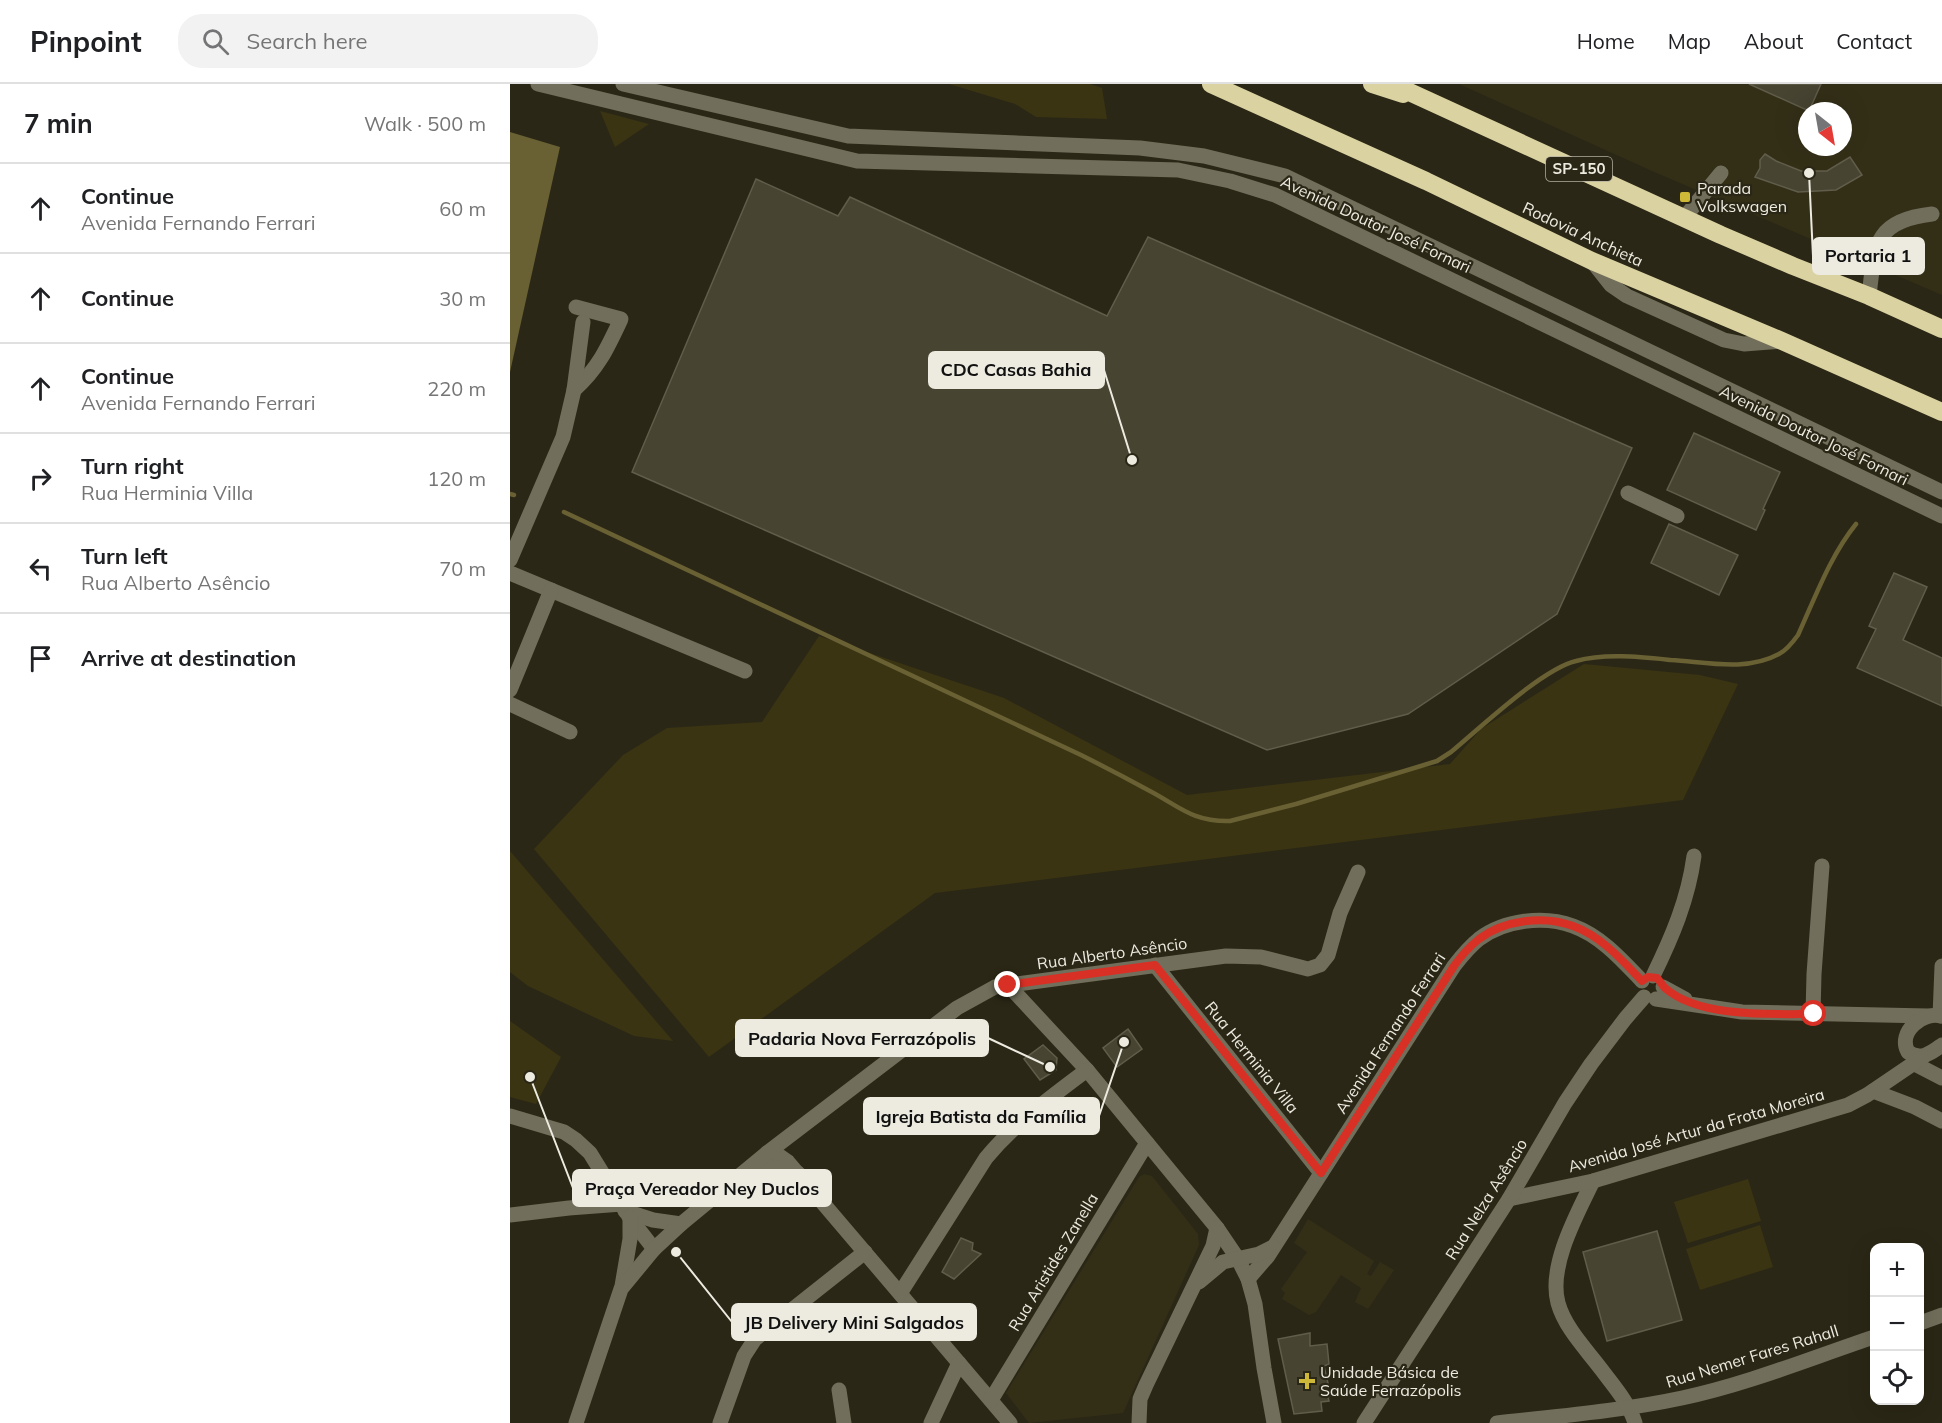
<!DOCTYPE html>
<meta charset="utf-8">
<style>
:root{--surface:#fff;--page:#f2f2f2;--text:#202124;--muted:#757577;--line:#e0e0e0}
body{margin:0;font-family:Mulish,sans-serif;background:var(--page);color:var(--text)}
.controls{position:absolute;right:18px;bottom:18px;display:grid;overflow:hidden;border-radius:12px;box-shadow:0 6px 24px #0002}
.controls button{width:54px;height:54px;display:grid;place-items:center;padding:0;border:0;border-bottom:2px solid var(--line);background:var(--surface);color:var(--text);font:30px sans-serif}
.compass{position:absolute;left:1288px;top:18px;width:54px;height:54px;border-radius:50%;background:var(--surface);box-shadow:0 6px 24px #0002;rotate:149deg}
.stop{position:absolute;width:18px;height:18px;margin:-14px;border:4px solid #d93025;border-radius:50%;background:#fff}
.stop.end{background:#d93025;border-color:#fff;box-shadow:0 2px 6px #0008}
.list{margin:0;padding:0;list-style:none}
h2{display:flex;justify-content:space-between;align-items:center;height:78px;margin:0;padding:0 24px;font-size:26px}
h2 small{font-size:20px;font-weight:400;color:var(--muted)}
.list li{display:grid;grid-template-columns:39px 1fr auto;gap:18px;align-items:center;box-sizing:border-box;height:90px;padding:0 24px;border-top:2px solid var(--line)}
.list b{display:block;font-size:22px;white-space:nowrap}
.list p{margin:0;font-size:20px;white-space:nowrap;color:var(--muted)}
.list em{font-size:20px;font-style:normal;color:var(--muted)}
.icon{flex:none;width:33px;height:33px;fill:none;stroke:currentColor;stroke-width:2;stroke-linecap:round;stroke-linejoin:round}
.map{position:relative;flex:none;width:1432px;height:1339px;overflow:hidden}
header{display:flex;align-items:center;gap:36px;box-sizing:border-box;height:84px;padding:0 30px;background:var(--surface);border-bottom:2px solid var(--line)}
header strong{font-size:28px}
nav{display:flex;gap:33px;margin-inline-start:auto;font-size:21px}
.search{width:420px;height:54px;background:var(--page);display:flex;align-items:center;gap:15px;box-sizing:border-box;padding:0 21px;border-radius:24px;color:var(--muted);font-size:22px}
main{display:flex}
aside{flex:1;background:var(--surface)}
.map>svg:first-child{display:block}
.built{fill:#332f17;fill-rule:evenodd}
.green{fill:#3a3413}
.water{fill:#696033}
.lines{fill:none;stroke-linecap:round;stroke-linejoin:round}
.stream{stroke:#696033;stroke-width:4.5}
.building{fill:#474432;stroke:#615d4b;stroke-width:1.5}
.minor{stroke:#716e5b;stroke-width:15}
.highway{stroke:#dbd2a1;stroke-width:18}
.route{stroke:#d93025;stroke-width:8}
.poi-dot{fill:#ceb837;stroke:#2a2716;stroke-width:2}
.labels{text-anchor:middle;stroke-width:4.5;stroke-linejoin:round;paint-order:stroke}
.shield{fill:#2a2716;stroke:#b2b0a3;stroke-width:1.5}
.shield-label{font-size:15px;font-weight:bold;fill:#edebe0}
.poi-label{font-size:16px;fill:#edebe0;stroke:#2a2716;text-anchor:start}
.street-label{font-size:16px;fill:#edebe0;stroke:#2a2716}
.leader{fill:none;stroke:#edebe0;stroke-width:2}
.callout-dot{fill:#edebe0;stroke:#2a2716;stroke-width:2}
.callout{fill:#edebe0;stroke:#edebe0;stroke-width:2}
.callout-label{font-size:18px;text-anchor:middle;font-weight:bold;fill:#111}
</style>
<header>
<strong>Pinpoint</strong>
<div class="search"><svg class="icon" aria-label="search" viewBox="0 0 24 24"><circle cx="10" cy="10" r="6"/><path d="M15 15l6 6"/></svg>Search here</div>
<nav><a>Home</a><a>Map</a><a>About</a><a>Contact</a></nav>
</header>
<main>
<aside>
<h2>7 min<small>Walk · 500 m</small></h2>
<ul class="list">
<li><svg class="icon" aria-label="ahead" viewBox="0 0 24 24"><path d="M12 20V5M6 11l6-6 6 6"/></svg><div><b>Continue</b><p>Avenida Fernando Ferrari</p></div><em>60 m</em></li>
<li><svg class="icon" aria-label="ahead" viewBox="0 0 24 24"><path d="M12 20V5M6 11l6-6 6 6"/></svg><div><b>Continue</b></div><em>30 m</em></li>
<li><svg class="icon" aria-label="ahead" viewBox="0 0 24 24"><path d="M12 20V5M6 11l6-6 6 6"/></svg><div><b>Continue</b><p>Avenida Fernando Ferrari</p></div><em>220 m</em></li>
<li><svg class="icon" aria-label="right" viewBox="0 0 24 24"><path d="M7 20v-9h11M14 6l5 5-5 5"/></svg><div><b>Turn right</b><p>Rua Herminia Villa</p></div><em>120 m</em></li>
<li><svg class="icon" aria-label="left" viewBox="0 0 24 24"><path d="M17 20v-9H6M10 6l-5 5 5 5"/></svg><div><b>Turn left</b><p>Rua Alberto Asêncio</p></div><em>70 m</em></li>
<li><svg class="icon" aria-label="arrive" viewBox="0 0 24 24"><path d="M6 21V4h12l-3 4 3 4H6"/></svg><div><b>Arrive at destination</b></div></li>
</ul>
</aside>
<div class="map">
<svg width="1432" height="1339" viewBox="0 0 1432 1339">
<rect width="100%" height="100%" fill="#2a2716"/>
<g class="built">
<path d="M949 0H1432V211L1142 87ZM1297 27H1333V63H1297Z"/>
<path d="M634 1090 642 1092 688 1150 689 1161 613 1329 519 1339 496 1309 629 1093Z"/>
<path d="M798 1135 864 1177 857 1190 861 1192 870 1178 884 1186 858 1225 845 1218 851 1204 831 1191 806 1228 799 1231 772 1215 775 1209 771 1205 797 1168 784 1159Z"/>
</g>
<g class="green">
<path d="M439 0H580L592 4 597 35 526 33 505 20Z"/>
<path d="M90 27 139 40 105 63Z"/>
<path d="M309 552 494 614 677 711 940 680 971 645 1074 580 1190 591 1228 600 1173 716 425 809 199 973 24 765 113 671 157 644 252 638Z"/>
<path d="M0 767 163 957 124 952 18 902 0 888Z"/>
<path d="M0 937 51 973 26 1020 0 1013Z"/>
<path d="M1238 1095 1251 1137 1178 1159 1164 1118Z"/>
<path d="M1250 1141 1263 1183 1190 1206 1176 1165Z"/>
</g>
<path class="water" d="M0 48 50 63 0 288Z"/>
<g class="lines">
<g class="stream">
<path d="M0 410 4 411"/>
<path d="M54 428 571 671C593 682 616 694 638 706 669 722 682 738 720 737L786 720 927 677 941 668C970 644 1032 585 1066 577 1095 569 1131 573 1161 576 1196 578 1236 588 1269 570 1277 566 1283 558 1288 551 1305 514 1320 472 1346 440"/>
</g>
</g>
<g class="building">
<path d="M1239 0H1311L1299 27Z"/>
<path d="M1255 70 1266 77 1291 87H1317L1340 73 1352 91 1326 106 1288 108 1245 93 1250 84V76Z"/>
<path d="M246 95 328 132 340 113 597 232 638 153 1122 364 1047 530 898 630 757 666 122 388Z"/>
<path d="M1184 349 1270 388 1253 425 1255 426 1246 446 1157 406Z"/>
<path d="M1159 440 1228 471 1209 511 1141 479Z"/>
<path d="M1384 489 1417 503 1393 556 1432 574V622L1347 584 1366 545 1359 542Z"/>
<path d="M618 945 632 965 607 983 593 964Z"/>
<path d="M533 961 547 974 546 986 530 996 514 975Z"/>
<path d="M1147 1147 1172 1236 1097 1257 1073 1168Z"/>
<path d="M451 1154 463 1159 462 1166 471 1170 444 1195 432 1188Z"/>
<path d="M800 1249V1262L817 1260 819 1280 814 1282 821 1312 818 1313 819 1317 811 1318 812 1327 784 1330 768 1255Z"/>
</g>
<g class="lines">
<g class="minor">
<path d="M28 0 347 77 668 86 720 97 765 111 1432 432"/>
<path d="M113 0 338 52 630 64 694 72 775 92 1432 408"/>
<path d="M1174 134 1211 89"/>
<path d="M1082 177 1101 201 1117 212 1214 256 1234 260 1272 257"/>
<path d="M1359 212C1365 162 1363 137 1422 130"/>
<path d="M64 306C88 285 98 263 111 235L66 223"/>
<path d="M1118 409 1167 432"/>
<path d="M0 476 53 353 64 306 73 238"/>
<path d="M0 489 235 587"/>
<path d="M0 606 41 506"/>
<path d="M0 620 60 648"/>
<path d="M645 881 811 1089"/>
<path d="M1143 892C1162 853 1178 816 1184 772"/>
<path d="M498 901 577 986 707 1144 728 1175 738 1195 745 1220 754 1284 764 1339"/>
<path d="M1153 903 1175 915"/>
<path d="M1146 915 1232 928 1418 932"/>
<path d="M1303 930 1304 890 1312 782"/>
<path d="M1430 932 1432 882"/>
<path d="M1432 932C1413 927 1387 948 1398 968 1411 977 1421 969 1432 961"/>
<path d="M1403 979 1432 994"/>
<path d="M1363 1007 1405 1023 1432 1037"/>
<path d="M0 1032 54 1048 66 1056 80 1069 120 1134 144 1165"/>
<path d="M257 1069 268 1071 278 1078 500 1339"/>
<path d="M237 1093 260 1083 288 1089"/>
<path d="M1083 1097C1067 1130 1038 1182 1048 1219 1055 1244 1076 1265 1091 1285 1103 1301 1119 1319 1125 1339"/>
<path d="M999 1115 1083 1097 1338 1021 1357 1011 1413 973"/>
<path d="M115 1127 143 1136 171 1140"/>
<path d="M0 1131 59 1124 112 1120"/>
<path d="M738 1195 758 1172 944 882C951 873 959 863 969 855 994 836 1034 831 1063 842 1091 852 1112 876 1132 897"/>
<path d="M689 1198 713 1178 749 1170 763 1163"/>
<path d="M112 1202 120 1155V1134"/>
<path d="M391 1208 476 1074C505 1039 541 1013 577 986"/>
<path d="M1410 1239 1432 1231"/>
<path d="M329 1306 334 1339"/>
<path d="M481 1316 637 1059"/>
<path d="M66 1339 111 1205 144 1165 171 1140 257 1069 447 924 485 903 716 872 751 873 798 885 810 881 818 871 830 829 848 788"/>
<path d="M210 1339 234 1272 245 1255 355 1168"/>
<path d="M421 1339 449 1279"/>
<path d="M629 1339 630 1315 636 1301 703 1162 707 1144"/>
<path d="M854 1339 999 1115 1055 1019 1081 980 1115 935 1134 913"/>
<path d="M987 1339C1049 1332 1111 1327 1172 1314 1238 1300 1301 1274 1364 1253"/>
</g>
<g class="highway">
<path d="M701 0 916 97 1082 177 1272 257 1432 328"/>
<path d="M862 0 893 10"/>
<path d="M882 0 1211 151 1283 182 1359 212 1432 245"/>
</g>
</g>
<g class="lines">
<path class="route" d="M498 901 645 881 811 1089 944 882C951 872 959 863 969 855 994 836 1034 831 1063 842 1091 852 1112 876 1132 897L1138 893 1147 894C1150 897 1152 901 1155 904 1189 934 1261 930 1304 930"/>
</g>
<g class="poi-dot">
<rect x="1169" y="107" width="12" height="12" rx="3"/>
<path d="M794 1288h6v6h6v6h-6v6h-6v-6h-6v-6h6z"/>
</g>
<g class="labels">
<rect class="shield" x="1036" y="73" width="66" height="24" rx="4.5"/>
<g class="shield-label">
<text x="1069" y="90">SP-150</text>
</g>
<g class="poi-label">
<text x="1187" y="110">Parada<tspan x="1187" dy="18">Volkswagen</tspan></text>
<text x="810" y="1294">Unidade Básica de<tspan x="810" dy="18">Saúde Ferrazópolis</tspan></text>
</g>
<g class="street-label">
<text transform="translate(866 140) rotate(25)" y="6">Avenida Doutor José Fornari</text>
<text transform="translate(1073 150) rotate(25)" y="6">Rodovia Anchieta</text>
<text transform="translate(1304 351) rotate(26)" y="6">Avenida Doutor José Fornari</text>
<text transform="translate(602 869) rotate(-8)" y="6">Rua Alberto Asêncio</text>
<text transform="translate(880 949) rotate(-57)" y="6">Avenida Fernando Ferrari</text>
<text transform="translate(742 973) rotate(51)" y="6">Rua Herminia Villa</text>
<text transform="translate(1186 1046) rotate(-16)" y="6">Avenida José Artur da Frota Moreira</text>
<text transform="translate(976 1115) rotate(-58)" y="6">Rua Nelza Asêncio</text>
<text transform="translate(543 1178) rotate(-59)" y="6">Rua Aristides Zanella</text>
<text transform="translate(1242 1272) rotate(-17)" y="6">Rua Nemer Fares Rahall</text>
</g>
</g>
<path class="leader" d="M1299 89L1303 172M622 376L594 286M540 983L478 954M614 958L589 1032M20 993L63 1104M166 1168L222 1238"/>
<g class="callout-dot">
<circle cx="1299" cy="89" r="6"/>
<circle cx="622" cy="376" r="6"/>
<circle cx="540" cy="983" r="6"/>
<circle cx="614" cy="958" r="6"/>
<circle cx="20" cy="993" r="6"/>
<circle cx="166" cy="1168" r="6"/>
</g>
<g class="callout">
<rect x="1303" y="154" width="111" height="36" rx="6"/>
<rect x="419" y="268" width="175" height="36" rx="6"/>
<rect x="226" y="936" width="252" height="36" rx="6"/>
<rect x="354" y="1014" width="235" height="36" rx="6"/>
<rect x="63" y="1086" width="258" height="36" rx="6"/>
<rect x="222" y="1220" width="244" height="36" rx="6"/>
</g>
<g class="callout-label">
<text x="1358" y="178">Portaria 1</text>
<text x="506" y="292">CDC Casas Bahia</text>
<text x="352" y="961">Padaria Nova Ferrazópolis</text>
<text x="471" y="1039">Igreja Batista da Família</text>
<text x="192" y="1111">Praça Vereador Ney Duclos</text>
<text x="344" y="1245">JB Delivery Mini Salgados</text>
</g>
</svg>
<div class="controls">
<button>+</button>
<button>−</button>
<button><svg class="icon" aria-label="locate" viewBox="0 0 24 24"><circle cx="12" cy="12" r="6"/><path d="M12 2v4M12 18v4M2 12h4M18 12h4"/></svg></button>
</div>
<svg class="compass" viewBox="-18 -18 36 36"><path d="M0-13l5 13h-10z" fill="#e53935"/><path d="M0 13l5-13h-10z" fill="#757577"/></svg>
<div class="stop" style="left:1304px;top:930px"></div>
<div class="stop end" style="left:498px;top:901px"></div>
</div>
</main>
